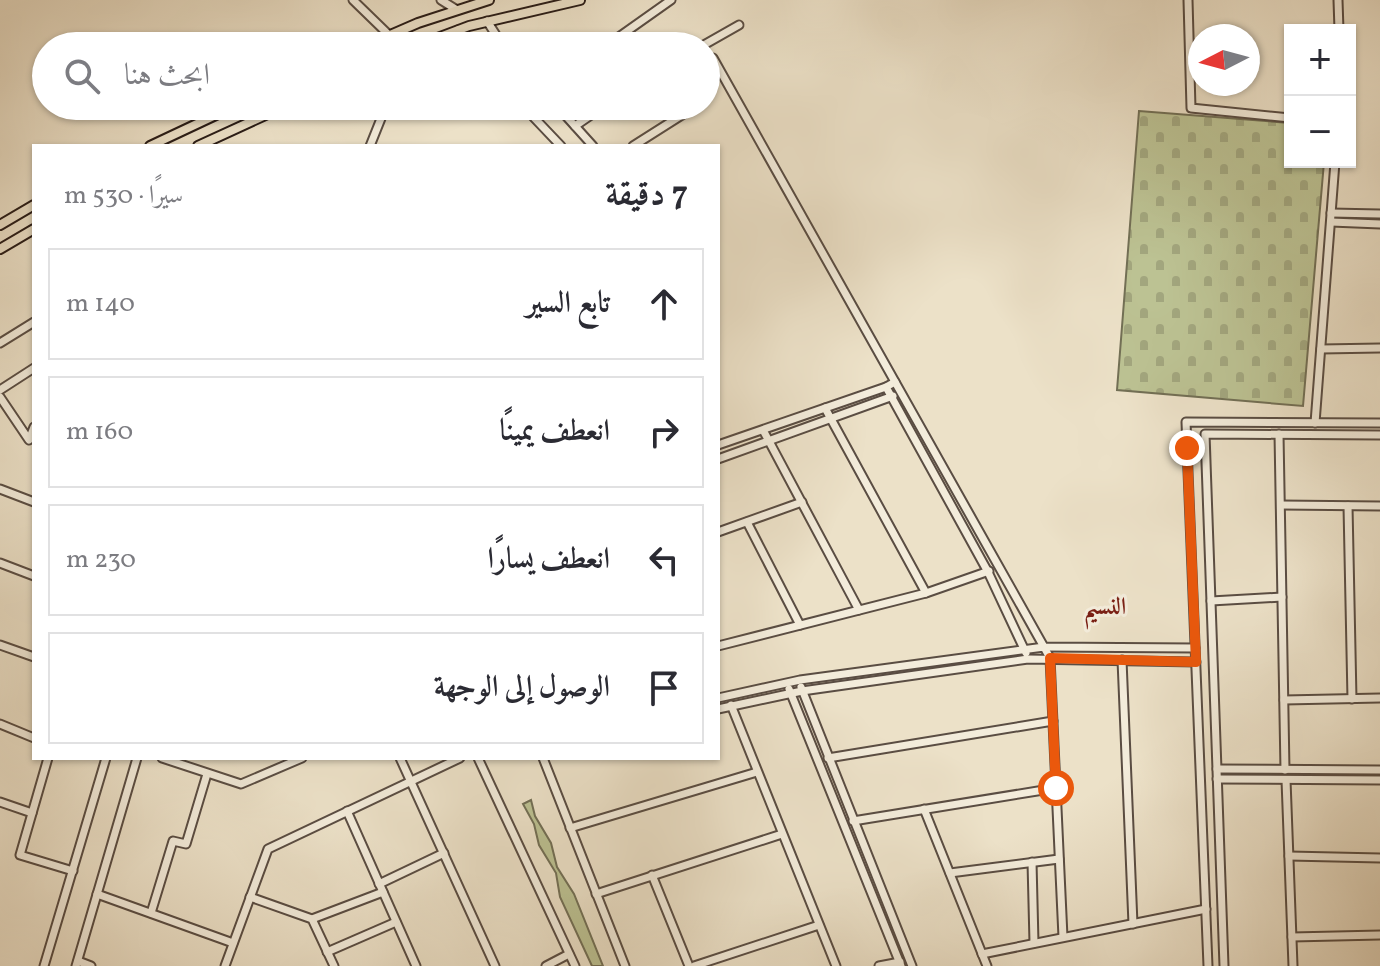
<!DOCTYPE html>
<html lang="ar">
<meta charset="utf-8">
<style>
:root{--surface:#fff;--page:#f7f7f7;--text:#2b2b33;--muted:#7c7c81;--line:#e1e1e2}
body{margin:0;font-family:Vollkorn,Amiri,serif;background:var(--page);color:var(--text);direction:rtl}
.controls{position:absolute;right:24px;top:24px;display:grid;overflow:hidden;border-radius:0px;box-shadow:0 2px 6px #0004}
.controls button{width:72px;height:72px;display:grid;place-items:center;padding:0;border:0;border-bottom:2px solid var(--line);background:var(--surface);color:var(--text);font:40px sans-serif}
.compass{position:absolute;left:1188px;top:24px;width:72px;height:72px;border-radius:50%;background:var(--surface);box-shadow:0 2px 6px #0004;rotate:264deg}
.stop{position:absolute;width:24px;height:24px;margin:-18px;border:6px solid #ea580c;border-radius:50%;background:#fff}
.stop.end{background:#ea580c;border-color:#fff;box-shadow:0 2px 8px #0008}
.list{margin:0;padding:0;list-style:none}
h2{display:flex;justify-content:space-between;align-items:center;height:104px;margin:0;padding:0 32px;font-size:34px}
h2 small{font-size:26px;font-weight:400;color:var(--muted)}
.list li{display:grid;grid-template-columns:52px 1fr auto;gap:24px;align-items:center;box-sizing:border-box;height:112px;margin:0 16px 16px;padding:0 16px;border:2px solid var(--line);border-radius:0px}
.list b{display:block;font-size:30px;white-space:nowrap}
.list em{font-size:26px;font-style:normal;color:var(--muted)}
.icon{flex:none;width:44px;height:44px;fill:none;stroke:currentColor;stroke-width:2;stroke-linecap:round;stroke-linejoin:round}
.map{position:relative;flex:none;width:1380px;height:966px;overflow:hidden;direction:ltr}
.search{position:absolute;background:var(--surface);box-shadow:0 2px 6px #0004;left:32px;top:32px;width:688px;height:88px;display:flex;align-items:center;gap:20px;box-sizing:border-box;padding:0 28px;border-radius:44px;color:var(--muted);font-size:30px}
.panel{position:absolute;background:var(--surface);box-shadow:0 2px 6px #0004;left:32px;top:144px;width:688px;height:616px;border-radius:0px;direction:rtl}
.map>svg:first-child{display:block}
.green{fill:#bcc293;stroke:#726f55;stroke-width:2}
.cemetery{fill:url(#cemetery-stones);stroke:#726f55;stroke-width:2}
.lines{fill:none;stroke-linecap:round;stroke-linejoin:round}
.minor-casing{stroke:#5a4d43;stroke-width:11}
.major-casing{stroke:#291c17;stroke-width:12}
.minor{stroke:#f3ecdb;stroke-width:7}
.major{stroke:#ece1c8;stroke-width:8}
.route{stroke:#ea580c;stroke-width:10}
.labels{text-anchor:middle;stroke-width:6;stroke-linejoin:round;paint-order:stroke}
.neighbourhood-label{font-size:24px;font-weight:bold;fill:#7a1f14;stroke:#f3ecdb}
</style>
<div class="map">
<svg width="1380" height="966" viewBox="0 0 1380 966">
<defs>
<pattern id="cemetery-stones" width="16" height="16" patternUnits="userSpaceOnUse" patternTransform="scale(2)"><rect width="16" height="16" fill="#bcc293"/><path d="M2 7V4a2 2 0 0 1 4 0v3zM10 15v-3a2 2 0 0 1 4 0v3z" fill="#a2a67e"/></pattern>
</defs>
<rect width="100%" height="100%" fill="#ece1c8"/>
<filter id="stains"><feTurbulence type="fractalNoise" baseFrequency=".0025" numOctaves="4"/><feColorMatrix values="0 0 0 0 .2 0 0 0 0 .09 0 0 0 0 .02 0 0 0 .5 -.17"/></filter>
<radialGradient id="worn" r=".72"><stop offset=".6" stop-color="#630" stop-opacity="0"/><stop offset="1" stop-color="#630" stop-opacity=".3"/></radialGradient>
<path class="green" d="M531 800 535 816 551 843 557 867 574 894 603 966H592L560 897 556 873 539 845 534 824 523 804Z"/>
<path class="cemetery" d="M1139 111 1290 123V162H1324L1303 406 1117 390Z"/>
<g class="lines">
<defs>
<g id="minor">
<path d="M353 0 389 35"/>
<path d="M441 0 457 10"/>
<path d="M1188 0 1191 108 1290 118"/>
<path d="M1338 0 1339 30"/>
<path d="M487 21 503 46"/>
<path d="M458 30 471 46"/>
<path d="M606 46 671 0"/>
<path d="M702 46 739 25"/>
<path d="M713 58 1044 647 1195 648"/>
<path d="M523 106 561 146"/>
<path d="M557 106 593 146"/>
<path d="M575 126 604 106"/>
<path d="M370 146 386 106"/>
<path d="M633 146 696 106"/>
<path d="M1331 213 1380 214"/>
<path d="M1331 222 1380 224"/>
<path d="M0 343 34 322"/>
<path d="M1321 349 1380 348"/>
<path d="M895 382 886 387 988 572 1026 653"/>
<path d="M0 390 34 368"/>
<path d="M0 397 29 440 34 427"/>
<path d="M825 408 926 593"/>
<path d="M1315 423 1335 162"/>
<path d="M763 430 859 610"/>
<path d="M1279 434 1285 770"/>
<path d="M718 445 886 387"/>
<path d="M718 459 893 396"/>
<path d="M0 489 34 502"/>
<path d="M1281 505 1380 506"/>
<path d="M1348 506 1352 699"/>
<path d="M747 522 800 625"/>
<path d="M718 532 802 502"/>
<path d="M0 563 34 576"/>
<path d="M1211 601 1282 597"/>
<path d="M0 645 34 657"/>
<path d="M718 646 926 593 989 571"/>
<path d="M1122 660 1133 924"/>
<path d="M801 687 912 966"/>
<path d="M789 689 901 966"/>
<path d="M718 698 800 680 1044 647 1050 658 1063 937"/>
<path d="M1284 700 1380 698"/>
<path d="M731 705 836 966"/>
<path d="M718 709 802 691 1028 659 1196 662"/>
<path d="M0 724 34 738"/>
<path d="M48 758 20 855 73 871"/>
<path d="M162 758 241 784 302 758"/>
<path d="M400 758 495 966"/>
<path d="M478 758 575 966"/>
<path d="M543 758 625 966"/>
<path d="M828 758 1053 721"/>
<path d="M1217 769 1380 770"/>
<path d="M1217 779 1380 780"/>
<path d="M1286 780 1293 966"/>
<path d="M0 802 32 813"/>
<path d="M924 809 987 966"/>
<path d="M347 811 416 966"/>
<path d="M853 821 1056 788"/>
<path d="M570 828 757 772"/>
<path d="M1289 856 1380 858"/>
<path d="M1032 862 1034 943"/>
<path d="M950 873 1059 859"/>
<path d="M652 875 689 966"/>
<path d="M379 884 444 853"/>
<path d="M97 894 233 943"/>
<path d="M596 894 782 834"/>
<path d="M250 897 312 919 334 966"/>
<path d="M151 913 173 841 186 844 207 774"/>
<path d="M312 919 383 892"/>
<path d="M1292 937 1380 935"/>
<path d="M327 952 396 922"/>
<path d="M982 954 1206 909"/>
<path d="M78 961 91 966"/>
<path d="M44 966 106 758"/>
<path d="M76 966 137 758"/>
<path d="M225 966 268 849 460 758"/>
<path d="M546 966 569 954"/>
<path d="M694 966 819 925"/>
<path d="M879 966 900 962"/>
<path d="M1208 966 1186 422 1380 423"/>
<path d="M1224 966 1205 434 1380 435"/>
</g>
<g id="major">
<path d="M365 46 418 23 489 0"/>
<path d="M416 46 469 26 580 0"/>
<path d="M150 146 235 106"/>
<path d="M198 146 285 106"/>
<path d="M0 225 34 205"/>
<path d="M0 249 34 229"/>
</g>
</defs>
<use href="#minor" class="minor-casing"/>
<use href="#major" class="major-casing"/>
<use href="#minor" class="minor"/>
<use href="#major" class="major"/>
</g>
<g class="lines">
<path class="route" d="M1056 788 1050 658 1196 662 1187 448"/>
</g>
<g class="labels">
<g class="neighbourhood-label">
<text x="1105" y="614">النسيم</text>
</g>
</g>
<rect width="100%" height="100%" filter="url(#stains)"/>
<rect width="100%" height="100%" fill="url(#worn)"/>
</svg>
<div class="controls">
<button>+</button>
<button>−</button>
</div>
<svg class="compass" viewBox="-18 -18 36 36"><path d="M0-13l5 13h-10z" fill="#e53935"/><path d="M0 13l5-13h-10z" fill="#7c7c81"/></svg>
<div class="stop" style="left:1056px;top:788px"></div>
<div class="stop end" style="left:1187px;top:448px"></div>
<div class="search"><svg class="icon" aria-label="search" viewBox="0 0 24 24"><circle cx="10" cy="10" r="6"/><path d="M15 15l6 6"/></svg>ابحث هنا</div>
<section class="panel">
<h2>7 دقيقة<small>سيرًا · 530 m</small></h2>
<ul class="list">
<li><svg class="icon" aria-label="ahead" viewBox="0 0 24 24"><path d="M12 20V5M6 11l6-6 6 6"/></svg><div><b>تابع السير</b></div><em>140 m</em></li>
<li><svg class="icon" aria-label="right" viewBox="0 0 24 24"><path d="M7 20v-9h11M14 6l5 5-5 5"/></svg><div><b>انعطف يمينًا</b></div><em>160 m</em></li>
<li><svg class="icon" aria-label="left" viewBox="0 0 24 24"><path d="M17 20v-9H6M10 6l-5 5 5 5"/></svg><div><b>انعطف يسارًا</b></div><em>230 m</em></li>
<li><svg class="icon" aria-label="arrive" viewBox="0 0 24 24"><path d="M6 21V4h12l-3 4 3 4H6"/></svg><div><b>الوصول إلى الوجهة</b></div></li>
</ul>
</section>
</div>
